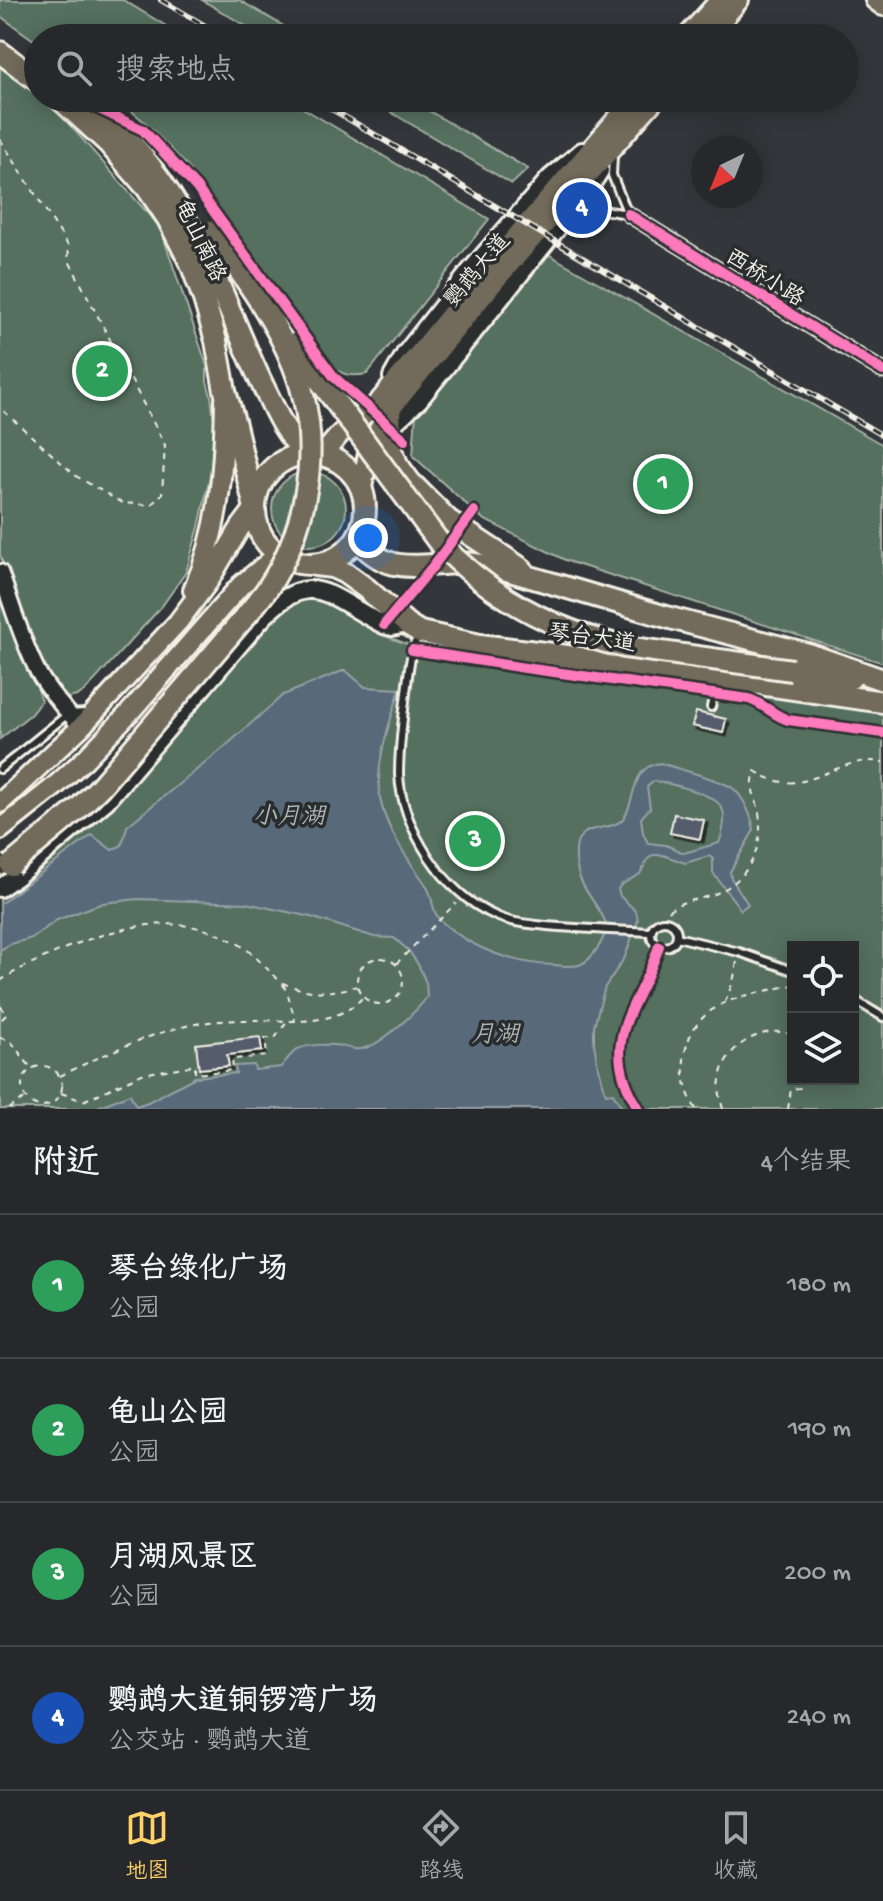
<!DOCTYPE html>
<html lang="zh">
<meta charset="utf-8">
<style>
:root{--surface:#26282c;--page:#2e3034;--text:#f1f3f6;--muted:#a4a6a9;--line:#424448;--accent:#ffd166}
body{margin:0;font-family:"Gochi Hand","LXGW WenKai TC",sans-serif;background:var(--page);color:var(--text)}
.controls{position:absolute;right:24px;bottom:24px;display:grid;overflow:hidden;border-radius:0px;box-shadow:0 4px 20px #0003}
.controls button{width:72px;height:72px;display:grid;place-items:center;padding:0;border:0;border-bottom:2px solid var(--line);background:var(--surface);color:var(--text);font:40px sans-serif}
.compass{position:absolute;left:691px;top:136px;width:72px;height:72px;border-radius:50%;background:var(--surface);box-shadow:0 4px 20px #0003;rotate:223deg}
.you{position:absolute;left:368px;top:538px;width:28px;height:28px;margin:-20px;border:6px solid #fff;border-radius:50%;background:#1a73e8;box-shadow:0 0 0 12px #1a73e833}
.badge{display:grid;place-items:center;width:52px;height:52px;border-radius:50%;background:var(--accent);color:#fff;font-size:26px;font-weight:700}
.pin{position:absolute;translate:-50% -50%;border:4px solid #fff;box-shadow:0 2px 8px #0006}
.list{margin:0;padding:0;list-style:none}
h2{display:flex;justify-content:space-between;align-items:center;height:104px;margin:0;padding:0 32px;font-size:34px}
h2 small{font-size:26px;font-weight:400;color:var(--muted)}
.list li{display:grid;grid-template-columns:52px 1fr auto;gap:24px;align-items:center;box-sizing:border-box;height:144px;padding:0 32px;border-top:2px solid var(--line)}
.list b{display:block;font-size:30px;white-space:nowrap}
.list p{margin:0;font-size:26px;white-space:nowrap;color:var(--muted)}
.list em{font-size:26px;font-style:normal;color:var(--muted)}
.icon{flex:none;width:44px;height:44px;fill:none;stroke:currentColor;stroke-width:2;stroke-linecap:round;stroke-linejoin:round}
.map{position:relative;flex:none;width:883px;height:1109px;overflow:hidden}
.search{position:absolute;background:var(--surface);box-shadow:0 4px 20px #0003;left:24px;right:24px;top:24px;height:88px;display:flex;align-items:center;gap:20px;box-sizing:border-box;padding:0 28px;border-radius:44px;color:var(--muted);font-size:30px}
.sheet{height:680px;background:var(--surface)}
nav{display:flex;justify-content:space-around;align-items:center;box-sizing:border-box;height:112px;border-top:2px solid var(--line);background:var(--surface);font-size:22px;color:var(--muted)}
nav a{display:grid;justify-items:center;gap:4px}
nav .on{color:var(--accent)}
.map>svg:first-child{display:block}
.green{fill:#546f5e;stroke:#a4b0a3;stroke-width:2;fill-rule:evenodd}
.water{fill:#596b7a;stroke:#97a1a6;stroke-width:2;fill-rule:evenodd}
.building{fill:#555b6c;stroke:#f4f1e8;stroke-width:2;filter:url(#shadow)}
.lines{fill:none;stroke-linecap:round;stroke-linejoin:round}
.service-casing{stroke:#f4f1e8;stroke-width:12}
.minor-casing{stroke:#f4f1e8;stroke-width:18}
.tertiary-casing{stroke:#f4f1e8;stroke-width:20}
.secondary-casing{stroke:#f4f1e8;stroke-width:22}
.primary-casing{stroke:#f4f1e8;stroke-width:24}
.trunk-casing{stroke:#f4f1e8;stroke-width:26}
.path{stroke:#f4f1e8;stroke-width:2;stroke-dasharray:6 6;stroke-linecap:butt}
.service{stroke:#2a2d2e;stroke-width:6}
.minor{stroke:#2a2d2e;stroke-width:12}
.tertiary{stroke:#2a2d2e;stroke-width:14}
.secondary{stroke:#2a2d2e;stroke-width:16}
.primary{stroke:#726b5a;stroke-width:18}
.trunk{stroke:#726b5a;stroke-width:20}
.rail-casing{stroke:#f4f1e8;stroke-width:6}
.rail{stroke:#2a2d2e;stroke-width:3;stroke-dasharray:9;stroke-linecap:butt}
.trunk-bridge-casing{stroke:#f4f1e8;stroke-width:26;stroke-linecap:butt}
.trunk-bridge{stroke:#726b5a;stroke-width:20}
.cycleway-casing{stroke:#2a2d2e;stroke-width:15}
.cycleway{stroke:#fd7abc;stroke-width:10}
.labels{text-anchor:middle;stroke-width:7;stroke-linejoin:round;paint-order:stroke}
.street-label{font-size:22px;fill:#f4f1e8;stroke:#2a2d2e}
.water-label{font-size:24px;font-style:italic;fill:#aeb5b6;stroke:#2a2d2e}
</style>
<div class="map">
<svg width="883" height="1109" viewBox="0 0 883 1109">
<defs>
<filter id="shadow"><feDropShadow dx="3.5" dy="3.5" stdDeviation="0" flood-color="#0009"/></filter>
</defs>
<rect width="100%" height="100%" fill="#33363a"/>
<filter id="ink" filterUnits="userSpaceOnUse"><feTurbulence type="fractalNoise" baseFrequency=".0125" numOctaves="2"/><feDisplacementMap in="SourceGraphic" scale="16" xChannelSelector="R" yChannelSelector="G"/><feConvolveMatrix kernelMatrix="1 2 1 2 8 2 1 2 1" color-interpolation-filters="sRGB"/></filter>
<g filter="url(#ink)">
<g class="green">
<path d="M0 0H123L186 38H38V43L0 16Z"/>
<path d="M202 0H239L304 38H266Z"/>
<path d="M0 63 38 89V98H46L160 227 207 366V381L211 396 215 427 211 471 199 527 186 572 162 606 86 690 77 696 68 698 52 688 40 668 0 555Z"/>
<path d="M116 98H286L489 219 367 374C344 378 338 373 323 356L187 166 147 124Z"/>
<path d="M367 98H407L528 169 512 184Z"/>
<path d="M548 254 883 445V663L567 561 483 519 413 456 416 412Z"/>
<circle cx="309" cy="509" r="37"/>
<path d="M310 598 331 605 377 633 407 644 883 712V1109H0V893L272 616 299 599ZM793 947H853V1079H793Z"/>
<path d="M0 605H3L37 685 41 701 31 714 0 739Z"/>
</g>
<path class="water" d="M345 670 365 687 400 689C390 723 375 760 380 797 384 823 400 847 414 868 419 875 425 882 428 889 434 901 431 912 442 922 472 949 514 964 554 965 562 966 572 967 579 965 593 960 604 940 607 926 598 901 578 890 576 860 576 854 575 847 578 841 586 822 615 833 625 816 636 797 631 767 660 763 675 768 724 780 734 789 744 798 752 817 754 830L730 872 731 878 748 904 741 910 713 873V859L709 856 685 863 663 855H653L648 859 640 874 621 885 618 889 620 896 636 911 638 920 625 957 605 987 594 1026V1043L597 1061 606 1094 613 1093 623 1109H93L130 1094 136 1106 148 1102 195 1077 236 1073 235 1066 254 1065 255 1070 281 1067C285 1062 292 1052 298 1049 308 1044 330 1044 341 1046 349 1048 357 1051 365 1048 382 1044 417 1011 427 997L426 983 419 966 409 951 394 938 374 937 311 917 246 903 138 899 103 903 57 920 32 938 11 944 0 950V904L92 835 112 850 122 845 127 826 221 750 283 695ZM654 781C670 784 719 793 723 811 726 820 722 835 719 843L684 853 666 845 648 843 643 833 641 818 650 808 647 787Z"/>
<g class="building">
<path d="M696 712 726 719 723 733 692 726Z"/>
<path d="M674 814 704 820 700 839 670 833Z"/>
<path d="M260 1037 262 1051 227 1055 229 1066 199 1069 196 1044Z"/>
</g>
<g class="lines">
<defs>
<g id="service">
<path d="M576 214 590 208 628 214 612 175 613 155"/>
<path d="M418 635C409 656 408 678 405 701 402 725 399 750 399 774 401 827 444 894 494 915 510 923 530 924 547 926 582 929 617 930 651 932"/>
<path d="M711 707 716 683"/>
<path d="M0 769 68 714 88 713"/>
<circle cx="664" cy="934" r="13"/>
<path d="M677 937 739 952 793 971"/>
<path d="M853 999 883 1017"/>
</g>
<path id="minor" d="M628 214 883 371"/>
<path id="tertiary" d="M0 572C12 605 22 641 38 672 49 692 65 710 81 727"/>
<g id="secondary">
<path d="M392 377 405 354 470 271 550 178 582 151"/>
<path d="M391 426 419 400 587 191 600 171"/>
<path d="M0 888 16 877 106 801 257 624C311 563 328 597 384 625L392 627 407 624"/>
</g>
<g id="primary">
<path d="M875 0 883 6"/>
<path d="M686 38 720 0"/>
<path d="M707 38 739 0"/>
<path d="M322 455 340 434 378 403 487 270 635 98"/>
<path d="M362 488 369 447 390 410 496 280 656 98"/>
<path d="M193 590C220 530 224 465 225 400"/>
<path d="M0 803 81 727 178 622 208 582 240 528 255 508"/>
<path d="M0 830 54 787 85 759 129 713 241 585 269 562 288 560"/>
</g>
<g id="trunk">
<path d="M0 52 38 81"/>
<path d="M59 98 109 144 147 188 168 219 192 266 204 299 216 341 225 391 235 425 255 508"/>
<path d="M83 98C153 152 197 231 230 311 243 341 255 371 270 400 276 413 282 426 291 437 296 443 303 448 309 454"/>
<path d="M390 410 391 447 397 464 410 482 448 520 522 569"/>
<circle cx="310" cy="509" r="55"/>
<path d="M359 537 357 539C389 577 417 564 460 563 475 563 489 566 503 569L670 618 808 654 883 680"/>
<path d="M315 565 332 567 345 573 367 589 407 624 420 632 480 645 553 654 883 702"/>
<path d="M792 670 851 678"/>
</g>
</defs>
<use href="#service" class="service-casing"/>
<use href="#minor" class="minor-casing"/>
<use href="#tertiary" class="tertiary-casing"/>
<use href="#secondary" class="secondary-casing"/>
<use href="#primary" class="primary-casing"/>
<use href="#trunk" class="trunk-casing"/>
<g class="path">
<path d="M0 139 69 247 68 259 165 445 162 494 151 505 122 503 76 476 0 408"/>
<path d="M662 921C672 900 690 902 709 896 729 890 746 875 754 856 760 842 761 828 759 813 756 794 749 793 755 771 807 804 831 754 883 762"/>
<circle cx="380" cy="981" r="23"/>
<path d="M396 964 456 903"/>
<path d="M0 981C21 967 43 958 66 948 121 926 177 911 233 941 253 951 264 967 280 981 285 985 291 986 297 988 319 994 336 992 357 986"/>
<path d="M283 984 288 995 295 1020"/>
<path d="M725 1002 733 982 737 962"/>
<path d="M0 1006 7 1014 0 1021"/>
<path d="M0 1038 10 1040 31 1068"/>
<circle cx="42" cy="1086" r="20"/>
<path d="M60 1076C101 1056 142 1036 186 1026 208 1021 230 1020 253 1020 291 1020 335 1028 363 997"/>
<path d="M61 1093 83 1101 142 1074 195 1065V1074L233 1070 232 1059 267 1056 265 1038H275L287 1021"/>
<path d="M9 1109 24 1099"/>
<path d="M696 1109C674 1075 681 1025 720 1005 739 995 771 990 793 985"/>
<path d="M723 1109C713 1077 724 1049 756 1036 769 1031 780 1030 793 1035"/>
<path d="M788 1109 791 1089 800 1088 809 1079"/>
</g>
<use href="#service" class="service"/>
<use href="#minor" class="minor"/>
<use href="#tertiary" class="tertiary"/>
<use href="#secondary" class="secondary"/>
<use href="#primary" class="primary"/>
<use href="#trunk" class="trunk"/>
<defs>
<g id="rail">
<path d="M161 0 226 38"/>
<path d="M313 98 883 436"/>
</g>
</defs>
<use href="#rail" class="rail-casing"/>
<use href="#rail" class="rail"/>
<defs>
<g id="trunk-bridge">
<path d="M293 344 438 541C489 596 552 630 625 647L792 670"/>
<path d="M11 865 79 808 100 787 245 617C253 607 261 598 268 588 305 532 319 459 303 395 289 337 245 277 210 231"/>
</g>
</defs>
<use href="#trunk-bridge" class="trunk-bridge-casing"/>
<use href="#trunk-bridge" class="trunk-bridge"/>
<defs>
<g id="cycleway">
<path d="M95 107 143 130 196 187 334 377 405 440"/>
<path d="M628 214 883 371"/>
<path d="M384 625 434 565 474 511"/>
<path d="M412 650 525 668 749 699C764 704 773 715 788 720L883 733"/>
<path d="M639 1109C595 1039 639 1010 659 946"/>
</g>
</defs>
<use href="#cycleway" class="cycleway-casing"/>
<use href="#cycleway" class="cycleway"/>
</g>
</g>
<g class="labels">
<g class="street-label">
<text transform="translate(202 240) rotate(64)" y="8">龟山南路</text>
<text transform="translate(476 269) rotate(-50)" y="8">鹦鹉大道</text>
<text transform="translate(766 276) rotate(32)" y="8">西桥小路</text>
<text transform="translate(592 636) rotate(8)" y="8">琴台大道</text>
</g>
<g class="water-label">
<text x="289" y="823">小月湖</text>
<text x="495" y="1041">月湖</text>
</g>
</g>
</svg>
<div class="controls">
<button><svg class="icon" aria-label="locate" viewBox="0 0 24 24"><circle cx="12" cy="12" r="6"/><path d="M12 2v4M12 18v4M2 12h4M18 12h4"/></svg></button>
<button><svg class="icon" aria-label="layers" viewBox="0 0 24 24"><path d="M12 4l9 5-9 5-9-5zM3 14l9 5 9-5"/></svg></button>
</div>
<svg class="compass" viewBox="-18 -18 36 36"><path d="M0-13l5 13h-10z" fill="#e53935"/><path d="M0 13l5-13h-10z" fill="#a4a6a9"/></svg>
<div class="you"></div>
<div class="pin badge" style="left:663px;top:484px;background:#2e9e5b">1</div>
<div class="pin badge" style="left:102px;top:371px;background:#2e9e5b">2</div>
<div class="pin badge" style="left:475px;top:841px;background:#2e9e5b">3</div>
<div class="pin badge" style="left:582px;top:208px;background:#1a4fb4">4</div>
<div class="search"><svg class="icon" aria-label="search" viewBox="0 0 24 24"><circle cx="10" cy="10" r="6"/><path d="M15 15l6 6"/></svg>搜索地点</div>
</div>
<section class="sheet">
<h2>附近<small>4个结果</small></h2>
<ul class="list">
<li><span class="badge" style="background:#2e9e5b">1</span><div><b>琴台绿化广场</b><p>公园</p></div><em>180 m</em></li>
<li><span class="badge" style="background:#2e9e5b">2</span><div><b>龟山公园</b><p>公园</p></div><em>190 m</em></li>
<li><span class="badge" style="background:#2e9e5b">3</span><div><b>月湖风景区</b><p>公园</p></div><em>200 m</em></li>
<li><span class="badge" style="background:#1a4fb4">4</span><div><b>鹦鹉大道铜锣湾广场</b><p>公交站 · 鹦鹉大道</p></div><em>240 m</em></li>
</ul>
</section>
<nav>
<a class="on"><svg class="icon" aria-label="map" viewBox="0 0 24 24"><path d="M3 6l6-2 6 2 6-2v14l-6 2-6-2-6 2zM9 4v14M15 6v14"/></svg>地图</a>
<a><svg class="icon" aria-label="directions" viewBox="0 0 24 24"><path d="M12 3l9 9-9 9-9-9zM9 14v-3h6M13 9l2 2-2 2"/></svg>路线</a>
<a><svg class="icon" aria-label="saved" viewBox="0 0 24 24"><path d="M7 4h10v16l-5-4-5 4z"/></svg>收藏</a>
</nav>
